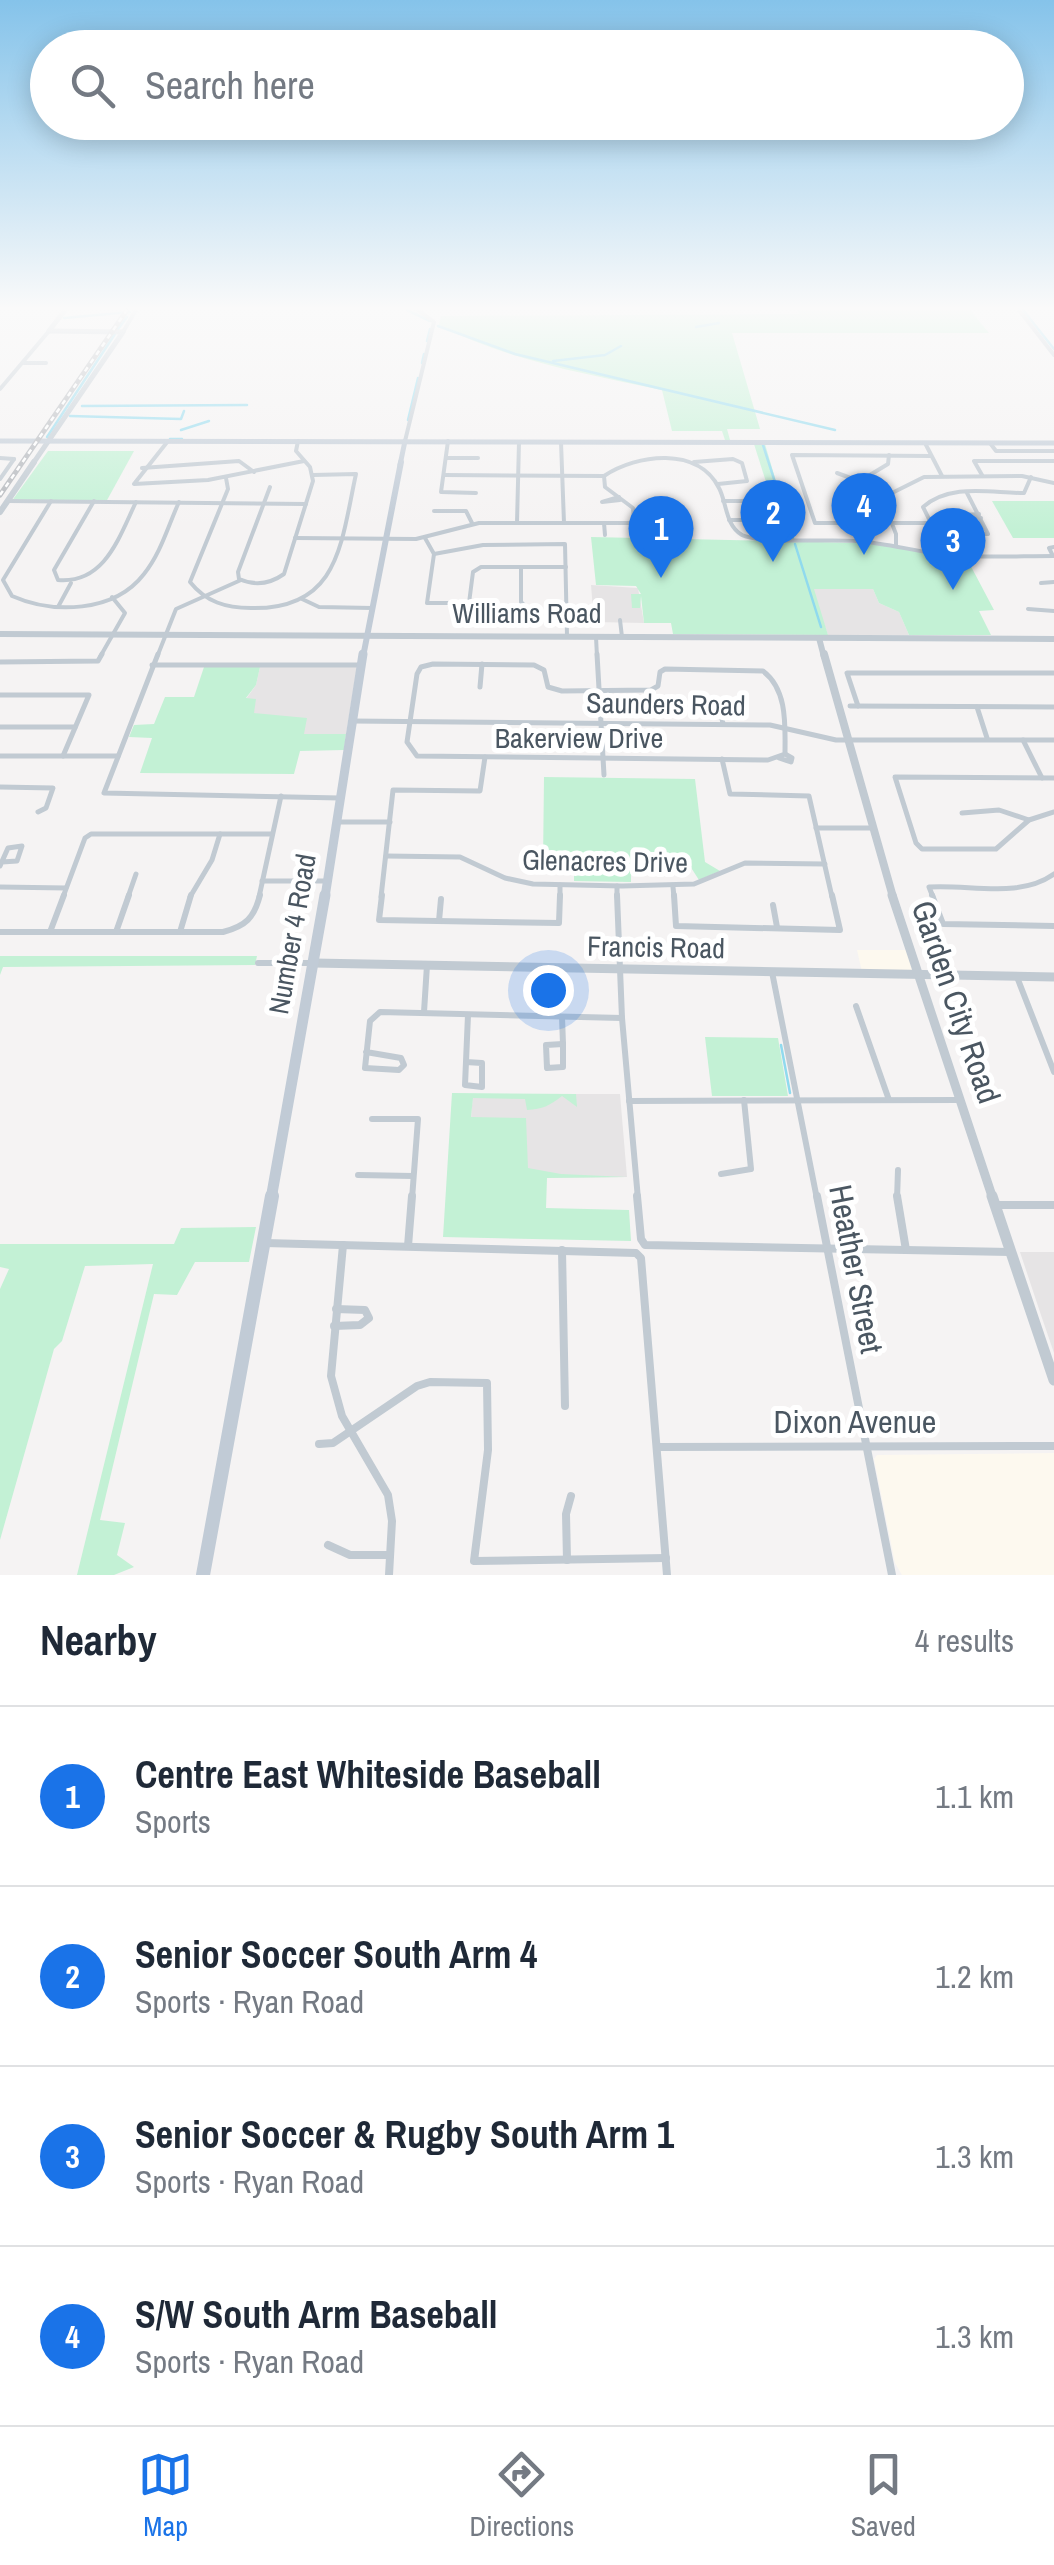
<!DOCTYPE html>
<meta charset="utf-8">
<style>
:root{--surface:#fff;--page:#f6f6f7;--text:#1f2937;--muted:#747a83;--line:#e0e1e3;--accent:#1a73e8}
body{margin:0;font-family:"Archivo Narrow",sans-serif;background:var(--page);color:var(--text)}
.you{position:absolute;left:548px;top:990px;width:35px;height:35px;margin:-25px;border:8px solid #fff;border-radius:50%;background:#1a73e8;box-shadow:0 0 0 15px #1a73e833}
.badge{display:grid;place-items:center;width:65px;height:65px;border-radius:50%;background:var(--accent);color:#fff;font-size:32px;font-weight:700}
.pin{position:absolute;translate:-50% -82px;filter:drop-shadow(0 2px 5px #0008)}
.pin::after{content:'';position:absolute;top:52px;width:35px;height:30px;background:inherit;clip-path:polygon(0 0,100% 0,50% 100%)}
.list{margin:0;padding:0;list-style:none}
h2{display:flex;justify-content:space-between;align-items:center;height:130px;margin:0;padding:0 40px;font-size:42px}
h2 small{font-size:32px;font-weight:400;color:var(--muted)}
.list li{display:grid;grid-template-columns:65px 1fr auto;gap:30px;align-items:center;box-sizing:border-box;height:180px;padding:0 40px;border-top:2px solid var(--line)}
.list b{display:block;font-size:38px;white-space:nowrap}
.list p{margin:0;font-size:32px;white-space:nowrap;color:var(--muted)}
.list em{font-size:32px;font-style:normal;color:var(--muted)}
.icon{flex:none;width:55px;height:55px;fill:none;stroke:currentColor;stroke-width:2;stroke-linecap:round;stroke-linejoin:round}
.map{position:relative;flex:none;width:1054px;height:1575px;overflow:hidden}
.search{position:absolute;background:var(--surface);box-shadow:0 5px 25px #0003;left:30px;right:30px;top:30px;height:110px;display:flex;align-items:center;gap:25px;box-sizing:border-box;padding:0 35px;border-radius:55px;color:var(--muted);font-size:38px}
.sheet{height:850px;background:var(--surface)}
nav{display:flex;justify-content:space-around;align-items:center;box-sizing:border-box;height:140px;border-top:2px solid var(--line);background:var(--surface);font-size:28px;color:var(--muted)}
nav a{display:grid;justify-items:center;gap:5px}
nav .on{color:var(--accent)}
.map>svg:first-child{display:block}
.commercial{fill:#fdf9ef}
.education{fill:#e6e4e5}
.green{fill:#c3f1d5}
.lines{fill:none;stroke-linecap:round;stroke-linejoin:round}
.stream{stroke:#90daee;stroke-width:2.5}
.minor-far3{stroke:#c1cad2;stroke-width:4}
.minor-far2{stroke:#c1cad2;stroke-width:5}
.minor-far1{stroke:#c1cad2;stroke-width:6}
.minor{stroke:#c1cad2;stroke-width:8}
.tertiary-far4{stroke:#c1cad2;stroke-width:5}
.tertiary-far3{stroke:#c1cad2;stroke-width:6}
.tertiary-far2{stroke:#c1cad2;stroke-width:8}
.tertiary-far1{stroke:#c1cad2;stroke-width:9}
.tertiary{stroke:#c1cad2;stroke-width:11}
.secondary-far4{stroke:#c1cbd6;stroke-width:5}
.secondary-far3{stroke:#c1cbd6;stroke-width:6}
.secondary-far2{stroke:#c1cbd6;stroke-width:9}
.secondary-far1{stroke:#c1cbd6;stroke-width:11}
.secondary{stroke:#c1cbd6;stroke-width:14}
.rail-casing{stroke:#b5b8bd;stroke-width:5}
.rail{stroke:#fff;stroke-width:2.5;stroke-dasharray:5;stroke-linecap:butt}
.labels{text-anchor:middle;stroke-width:10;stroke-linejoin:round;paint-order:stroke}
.street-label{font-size:28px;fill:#4a5661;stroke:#fff}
.near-street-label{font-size:32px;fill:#4a5661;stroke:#fff}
</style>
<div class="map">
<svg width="1054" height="1575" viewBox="0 0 1054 1575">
<rect width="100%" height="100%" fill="#f5f3f3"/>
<g class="commercial">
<path d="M857 950H907L912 972H862Z"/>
<path d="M1054 1453V1575H902L895 1563 874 1459 877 1455Z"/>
</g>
<g class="education">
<path d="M591 585 638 588 644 623 594 622Z"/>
<path d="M812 589H873L879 603 899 612 909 635H828Z"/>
<path d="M260 667H357L346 734H304L276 718 253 713 246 699 256 685Z"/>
<path d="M473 1094H620L627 1177 546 1178 527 1169 471 1118Z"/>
<path d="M1020 1252H1054V1353L1041 1315Z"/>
</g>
<g class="green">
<path d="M798 310H970L989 333H732L760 429H727L730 440H725L722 431H672L662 390C586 374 509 361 439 325L441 316 799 314Z"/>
<path d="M754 444H765L793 539H784Z"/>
<path d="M48 451H134L106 502H11Z"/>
<path d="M992 501H1054V538H1013Z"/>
<path d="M591 537 863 543 966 557 994 610 979 611 991 635H909L899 612 879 603 873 589H814L828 635 673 634 671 623H644L641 596 640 608H632L631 594H641L636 586 596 585Z"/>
<path d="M204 667H260L256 685 246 698 256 699 254 713 307 718 304 734H346L344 750 300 751 294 774 140 773 152 738 129 737 134 725 154 724 165 697H194Z"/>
<path d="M544 777 695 779 705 862 720 871 699 880 690 866H631V882L574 881V865L543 864Z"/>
<path d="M0 956H257L255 965 3 967 0 975Z"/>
<path d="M705 1037 778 1038 788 1096H712Z"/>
<path d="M452 1093 576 1094 577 1107 562 1096C549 1106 543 1109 527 1110L525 1099 473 1098 471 1117 526 1118 528 1168 561 1174 627 1177 547 1178 546 1208 629 1210 631 1241 443 1237Z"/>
<path d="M256 1227 249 1262H195L177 1295 154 1294 100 1520 125 1523 117 1555 134 1567 114 1575H77L153 1264 85 1266 62 1341 54 1349 0 1540V1289L9 1269 0 1267V1244H174L181 1228Z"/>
</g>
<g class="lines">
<g class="stream">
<path d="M407 310 430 321"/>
<path d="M1023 310 1054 349"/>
<path d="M64 318 130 312"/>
<path d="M438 326 515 354 835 430"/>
<path d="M696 327 719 323"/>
<path d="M118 329 127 317"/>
<path d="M427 341 430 329"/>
<path d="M553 361 605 355 621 346"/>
<path d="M422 363 424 354"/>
<path d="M82 406 247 405"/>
<path d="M70 416 181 419 184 411"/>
<path d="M408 420 418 378"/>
<path d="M181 430 209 421"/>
<path d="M47 437 115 334"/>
<path d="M170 439H182"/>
<path d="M763 445 793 538"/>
<path d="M795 544 821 627"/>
<path d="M781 1045 790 1093"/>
</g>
<g class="minor-far3">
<path d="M1019 310 1054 355"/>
<path d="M123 332 136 310"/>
<path d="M24 363H46"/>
<path d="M0 389 49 331"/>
<path d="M168 441 134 484 208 480 304 461"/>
<path d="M405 441 434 322 418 310"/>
<path d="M448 441 441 492 476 493"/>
<path d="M561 442 564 523"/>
<path d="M925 443 942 476"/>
<path d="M990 443 996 451H1054"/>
<path d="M0 458 14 459"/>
<path d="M446 458H478"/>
<path d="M694 462 733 459 742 463 747 481 718 484"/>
<path d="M142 468 239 461 254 472"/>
<path d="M837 473 859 481"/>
<path d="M444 475 604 476"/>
<path d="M982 475 974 461H1054"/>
<path d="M226 478 228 489 190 582C206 602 226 608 251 608 340 610 341 542 356 474L313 475"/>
<path d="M0 479 14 459"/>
<path d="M270 487 238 572 239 579C255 586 270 584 284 574L313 481 310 467 296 451 298 441"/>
<path d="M967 493 988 534 936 533 923 507C951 483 990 493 1024 493L1031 477"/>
<path d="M619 497 602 502 620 500"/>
<path d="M8 501 306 504"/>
<path d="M51 501 3 580 12 596C53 614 114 613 144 574 161 553 168 526 179 502"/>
<path d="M94 501 54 570 58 580C105 584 119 537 136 502"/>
<path d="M723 501H749"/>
<path d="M434 511H466L472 523"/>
<path d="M979 514 963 515 981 518"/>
<path d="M729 520H756"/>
<path d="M517 523 519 442"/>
<path d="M604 523 605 535"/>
<path d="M630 523 640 536H666L665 527"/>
<path d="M853 523 843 497 845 490 888 464 889 455"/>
<path d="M930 523H815L792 455 931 456"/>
<path d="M295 538 416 539 479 523H630L634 520 633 508 605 487 604 476C637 454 698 446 719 488 727 503 725 525 742 535 759 544 833 539 856 541 887 543 917 552 947 555 982 558 1019 556 1054 556"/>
<path d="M425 538 434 554 427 603H469L473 572 481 567H566"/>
<path d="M896 546V534L882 498 924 477 1022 476 1054 483"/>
<path d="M434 554 483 545 565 544 567 636"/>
<path d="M1053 556 1049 548 1054 547"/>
<path d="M521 567V602L525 606"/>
<path d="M1041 583 1054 582"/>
<path d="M302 599 319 607 372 608"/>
<path d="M58 607 71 583"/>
<path d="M1028 609 1054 611"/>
<path d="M620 620 622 637"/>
<path d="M596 637 597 657"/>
<path d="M100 657 125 613 112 597"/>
<path d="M157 657 176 609 241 580"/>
</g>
<g class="minor-far2">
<path d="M158 654 104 793 340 798"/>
<path d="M597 654 604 775"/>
<path d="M0 662 98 661 102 654"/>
<path d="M433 664 534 665 544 670 548 687 562 691 651 690 658 686 660 672 665 669 763 671C788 690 785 726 785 754L768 760 417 756 407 742 417 674 421 667Z"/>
<path d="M152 665H359"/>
<path d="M480 687 482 664"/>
<path d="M0 695H89L63 756"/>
<path d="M719 701 723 724"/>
<path d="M850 706 1054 707"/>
<path d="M858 706 847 673H1054"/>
<path d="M977 707 987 738"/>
<path d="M352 721 770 725 836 740H1054"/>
<path d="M0 727H75"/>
<path d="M1023 740 1042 778"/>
<path d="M0 756H118"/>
<path d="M779 758 791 762 792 758 785 754"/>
<path d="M722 759 730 794 809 796 832 897"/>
<path d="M1054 778 895 777 916 843 922 849H996L1029 820 1054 812"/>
<path d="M0 787 53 788 46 808 38 812"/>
<path d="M962 813 999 810 1029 820"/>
<path d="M338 822H390"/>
<path d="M816 828H872"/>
<path d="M386 856 460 857 505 878 533 884 622 886 694 884 745 863 825 864"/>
<path d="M0 866 8 848 22 846 17 861 2 862"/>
<path d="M262 881H327"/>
<path d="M617 886V897"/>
<path d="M0 887 66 888"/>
<path d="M673 887 674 897"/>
<path d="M63 897 85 838 91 834H272"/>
<path d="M128 897 136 874"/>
<path d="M190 897 212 860 220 834"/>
<path d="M259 897 281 796"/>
<path d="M381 897 393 790 480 791 485 757"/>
<path d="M560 897V885"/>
<path d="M933 897 929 887C970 884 1019 899 1054 874"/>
</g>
<g class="minor-far1">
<path d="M382 895 379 920 559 923 560 895"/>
<path d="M617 895 622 1018 638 1199"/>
<path d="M674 895 676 926 840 930 832 895"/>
<path d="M932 895 943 924 1054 926"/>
<path d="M773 905 777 927"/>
<path d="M439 921 441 899"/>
<path d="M0 932H223C246 926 254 918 260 895"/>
<path d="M50 932 64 895"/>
<path d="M116 932 129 895"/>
<path d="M180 932 191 895"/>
<path d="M258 963H311"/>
<path d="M772 972 817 1199"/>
<path d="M1017 977 1054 1072"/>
<path d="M856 1006 889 1100"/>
<path d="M424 1012 427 965"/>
<path d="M562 1017 563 1044"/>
<path d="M563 1044V1067L547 1068 546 1045Z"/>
<path d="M366 1052 401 1058 404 1065 399 1070 365 1068 370 1021 380 1012 622 1018"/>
<path d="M466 1062 482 1063V1087L465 1085 468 1015"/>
<path d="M629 1101 960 1100"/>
<path d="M372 1119H418L412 1199"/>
<path d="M721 1174 751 1169 744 1100"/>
<path d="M358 1175 413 1176"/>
<path d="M897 1199 898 1170"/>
</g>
<g class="minor">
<path d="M637 1196 641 1239 645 1245 1010 1252"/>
<path d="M817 1196 892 1575"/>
<path d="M897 1196 906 1250"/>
<path d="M997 1205H1054"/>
<path d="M265 1243 636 1253 641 1258 667 1575"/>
<path d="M343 1245 331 1376 342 1416 388 1495 392 1521 389 1575"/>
<path d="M408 1246 412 1196"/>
<path d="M562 1250 565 1406"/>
<path d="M334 1326 360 1325 369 1318 365 1310 336 1309"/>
<path d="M319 1444 333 1443 417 1386 430 1382 487 1383 488 1450 474 1561 666 1558"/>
<path d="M657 1447 1054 1446"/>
<path d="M328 1545 350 1555H390"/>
<path d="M567 1560 566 1514 571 1496"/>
</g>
<g class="tertiary-far4">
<path d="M49 331 123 332"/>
<path d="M49 331 65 310"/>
<path d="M32 465 123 332"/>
</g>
<g class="tertiary-far3">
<path d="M0 512 34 462"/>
<path d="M0 634 1054 639"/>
<path d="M819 638 824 657"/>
</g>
<path class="tertiary-far2" d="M824 654 893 897"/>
<g class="tertiary-far1">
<path d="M892 895 993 1199"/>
<path d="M314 963 1054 977"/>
</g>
<path class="tertiary" d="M992 1196 1054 1380"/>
<g class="secondary-far4">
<path d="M0 441 1054 443"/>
<path d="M400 465 405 441"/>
</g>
<path class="secondary-far3" d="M363 657 401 462"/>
<path class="secondary-far2" d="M325 897 363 654"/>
<path class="secondary-far1" d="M271 1199 325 895"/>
<path class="secondary" d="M203 1575 272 1196"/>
<defs>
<path id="rail" d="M0 495 127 310"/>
</defs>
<use href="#rail" class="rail-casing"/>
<use href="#rail" class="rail"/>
</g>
<linearGradient id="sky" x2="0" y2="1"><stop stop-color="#85c3ea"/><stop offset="0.58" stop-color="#fafafa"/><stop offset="1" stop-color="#fafafa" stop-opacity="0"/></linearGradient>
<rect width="1054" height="531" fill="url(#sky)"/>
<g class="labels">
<g class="street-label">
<text x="527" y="623">Williams Road</text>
<text transform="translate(666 704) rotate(1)" y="10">Saunders Road</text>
<text x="579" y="748">Bakerview Drive</text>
<text transform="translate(605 861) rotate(1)" y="10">Glenacres Drive</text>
<text transform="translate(292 934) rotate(-80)" y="10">Number 4 Road</text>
<text transform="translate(656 947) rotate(1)" y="10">Francis Road</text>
</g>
<g class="near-street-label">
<text transform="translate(956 1002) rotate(71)" y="11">Garden City Road</text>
<text transform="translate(856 1269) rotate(79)" y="11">Heather Street</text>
<text x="855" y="1433">Dixon Avenue</text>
</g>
</g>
</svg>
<div class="you"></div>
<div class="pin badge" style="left:661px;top:578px">1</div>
<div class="pin badge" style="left:773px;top:562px">2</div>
<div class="pin badge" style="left:953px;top:590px">3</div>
<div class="pin badge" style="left:864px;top:555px">4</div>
<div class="search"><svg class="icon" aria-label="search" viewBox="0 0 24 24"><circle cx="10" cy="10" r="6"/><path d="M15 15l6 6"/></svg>Search here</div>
</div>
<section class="sheet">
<h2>Nearby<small>4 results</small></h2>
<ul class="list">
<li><span class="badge">1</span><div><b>Centre East Whiteside Baseball</b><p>Sports</p></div><em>1.1 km</em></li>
<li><span class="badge">2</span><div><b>Senior Soccer South Arm 4</b><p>Sports · Ryan Road</p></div><em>1.2 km</em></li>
<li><span class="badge">3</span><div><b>Senior Soccer &amp; Rugby South Arm 1</b><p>Sports · Ryan Road</p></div><em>1.3 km</em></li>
<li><span class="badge">4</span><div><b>S/W South Arm Baseball</b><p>Sports · Ryan Road</p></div><em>1.3 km</em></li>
</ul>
</section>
<nav>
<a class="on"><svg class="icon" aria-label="map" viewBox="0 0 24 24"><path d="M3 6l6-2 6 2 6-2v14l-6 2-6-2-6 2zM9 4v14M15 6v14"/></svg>Map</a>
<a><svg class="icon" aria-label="directions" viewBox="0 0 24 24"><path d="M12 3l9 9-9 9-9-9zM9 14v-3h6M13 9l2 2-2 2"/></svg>Directions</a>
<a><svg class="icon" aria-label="saved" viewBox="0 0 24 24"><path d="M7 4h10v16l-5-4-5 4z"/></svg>Saved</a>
</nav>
